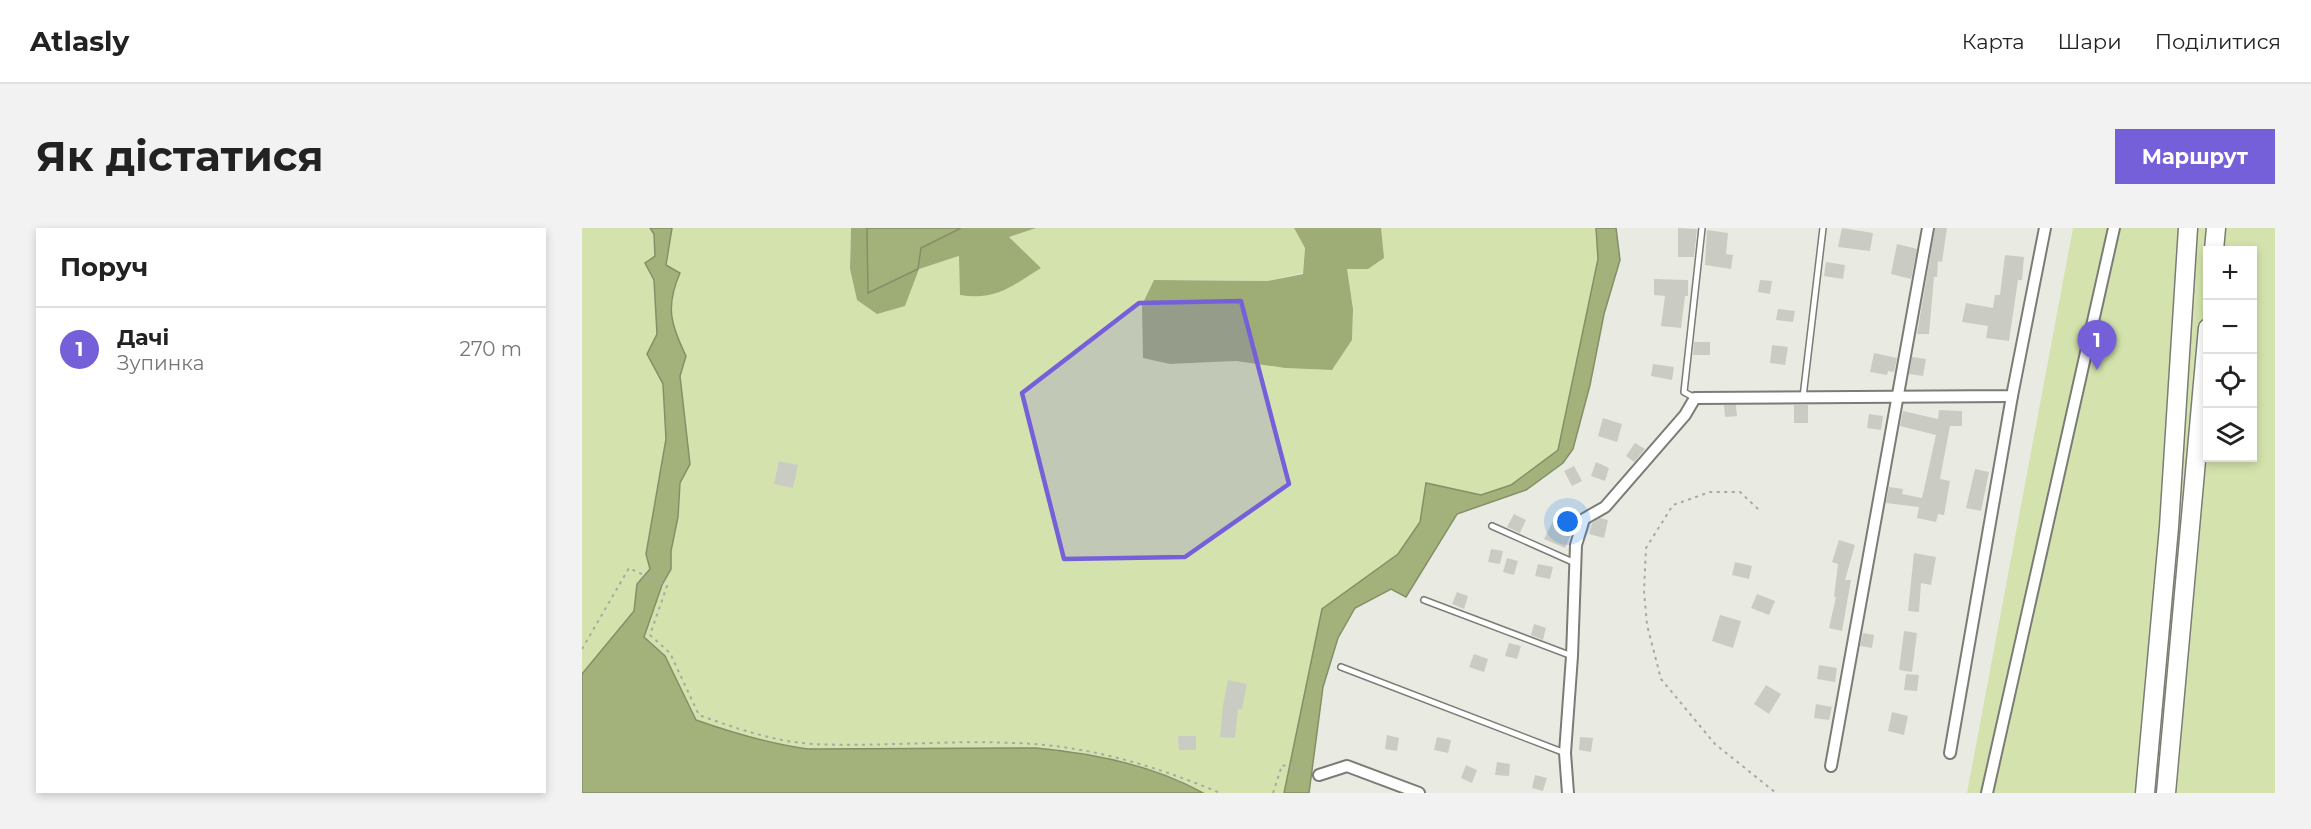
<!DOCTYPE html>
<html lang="uk">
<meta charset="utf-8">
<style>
:root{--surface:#fff;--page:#f2f2f2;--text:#222;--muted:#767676;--line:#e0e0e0;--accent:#7660da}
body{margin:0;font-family:Montserrat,sans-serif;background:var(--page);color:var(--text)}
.controls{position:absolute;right:18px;top:18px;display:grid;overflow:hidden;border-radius:0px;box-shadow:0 3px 9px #0003}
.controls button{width:54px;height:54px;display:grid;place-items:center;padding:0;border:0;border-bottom:2px solid var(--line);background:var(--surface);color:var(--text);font:30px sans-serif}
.you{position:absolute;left:986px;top:294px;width:21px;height:21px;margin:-15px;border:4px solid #fff;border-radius:50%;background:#1a73e8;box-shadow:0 0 0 9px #1a73e833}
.badge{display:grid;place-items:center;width:39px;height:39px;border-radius:50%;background:var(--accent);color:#fff;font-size:20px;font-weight:700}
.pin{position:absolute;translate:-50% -50px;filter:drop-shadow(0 2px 3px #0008)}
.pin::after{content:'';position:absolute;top:32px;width:21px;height:18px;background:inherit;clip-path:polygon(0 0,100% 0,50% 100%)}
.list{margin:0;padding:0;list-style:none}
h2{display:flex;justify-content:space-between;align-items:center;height:78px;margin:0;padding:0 24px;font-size:26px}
h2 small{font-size:20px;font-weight:400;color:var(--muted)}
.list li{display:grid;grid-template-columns:39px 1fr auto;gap:18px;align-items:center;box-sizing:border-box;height:84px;padding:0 24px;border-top:2px solid var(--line)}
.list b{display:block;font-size:22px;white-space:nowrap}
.list p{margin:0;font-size:20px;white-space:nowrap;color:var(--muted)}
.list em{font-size:20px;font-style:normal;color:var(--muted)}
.icon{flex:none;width:33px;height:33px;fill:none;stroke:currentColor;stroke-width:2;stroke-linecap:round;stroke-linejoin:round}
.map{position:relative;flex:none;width:1693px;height:565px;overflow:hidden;border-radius:0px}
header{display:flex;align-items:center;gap:36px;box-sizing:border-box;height:84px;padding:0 30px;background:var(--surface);border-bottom:2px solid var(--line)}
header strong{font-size:28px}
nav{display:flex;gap:33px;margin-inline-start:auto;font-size:21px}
.intro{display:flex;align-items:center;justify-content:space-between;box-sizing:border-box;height:144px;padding:0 36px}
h1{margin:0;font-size:42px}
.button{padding:15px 27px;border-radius:0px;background:var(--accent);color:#fff;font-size:21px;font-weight:700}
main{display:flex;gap:36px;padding:0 36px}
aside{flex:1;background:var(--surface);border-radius:0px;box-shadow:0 3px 9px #0003}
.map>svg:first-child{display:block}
.green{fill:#d4e3ad;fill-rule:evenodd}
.forest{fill:#9eac76}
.water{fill:#a3b27b;stroke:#848f68;stroke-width:1.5}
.building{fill:#caccc4}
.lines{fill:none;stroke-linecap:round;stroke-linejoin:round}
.service-casing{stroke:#7a7c75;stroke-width:8}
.minor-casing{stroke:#7a7c75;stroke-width:14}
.trunk-casing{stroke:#7a7c75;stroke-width:21}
.path{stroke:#a8a9a3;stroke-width:2;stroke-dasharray:3 4.5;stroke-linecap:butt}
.service{stroke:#fff;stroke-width:5}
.minor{stroke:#fff;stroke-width:10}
.trunk{stroke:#fff;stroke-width:18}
.marked{fill:#7660da;fill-opacity:0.2;stroke:#7660da;stroke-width:4.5;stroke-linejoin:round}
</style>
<header>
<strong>Atlasly</strong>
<nav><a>Карта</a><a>Шари</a><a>Поділитися</a></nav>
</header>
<div class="intro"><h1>Як дістатися</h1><a class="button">Маршрут</a></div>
<main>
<aside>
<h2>Поруч<small></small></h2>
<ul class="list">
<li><span class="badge">1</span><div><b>Дачі</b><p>Зупинка</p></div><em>270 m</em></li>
</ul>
</aside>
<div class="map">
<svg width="1693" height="565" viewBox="0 0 1693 565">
<rect width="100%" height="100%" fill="#e9ebe3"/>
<g class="green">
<path d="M0 0H68L72 6 73 28 63 35 72 52 75 106 65 126 81 156 84 211 64 326 68 341 55 356 52 383 0 446Z"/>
<path d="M90 0H269L268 41 275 72 323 78 336 41 378 28 459 40 427 9 454 0H712L723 20 721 45 685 53 572 52 588 136 654 133 703 140 750 142 770 112 771 81 764 40 799 0H1014L1016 31 976 222 929 257 899 267 844 255 838 294 816 326 740 381 702 565H621L602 554 556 539 489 523 454 520 226 521C188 516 151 505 114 492L83 428 62 409 80 357 89 341V323L96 289 98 255 108 236 98 148 104 128C89 97 83 79 98 45L84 37Z"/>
<path d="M1491 0H1693V565H1385ZM1626 22H1670V230H1626Z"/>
</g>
<g class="forest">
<path d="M269 0H285L286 65 339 20 379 0H454L427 9 459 40C430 58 414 73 378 67L377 28 337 41 323 78 295 86 275 72 268 41Z"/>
<path d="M712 0H799L802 30 786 41H765L771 81 770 112 750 142 703 140 654 133 588 136 561 130 560 77 572 52 685 53 721 46 723 20Z"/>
</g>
<g class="water">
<path d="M68 0H90L84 37 98 45C83 79 89 97 104 128L98 148 108 236 98 255 96 289 89 323V341L80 357 62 409 83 428 114 492C151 505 188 516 226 521L454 520C509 525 573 538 621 565H0V446L52 383 55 356 68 341 64 326 84 211 81 156 65 126 75 106 72 52 63 35 73 28 72 6Z"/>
<path d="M285 0H379L339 20 336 41 286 65Z"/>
<path d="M1014 0H1034L1038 32 1022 86 1008 157 991 221 981 235 944 262 875 286 824 369 809 361 773 380 756 410 741 459 727 565H702L740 381 816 326 838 294 844 255 899 267 929 257 976 222 1016 31Z"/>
</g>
<g class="building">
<path d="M1096 0 1115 1 1112 29H1096Z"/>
<path d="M1260 0 1291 5 1288 23 1256 19Z"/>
<path d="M1353 0H1365L1360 34 1356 33 1355 49H1352L1347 106H1335Z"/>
<path d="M1125 2 1146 5 1144 26 1151 27 1149 41 1123 37Z"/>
<path d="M1315 16 1335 21 1329 51 1309 46Z"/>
<path d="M1423 27 1442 29 1440 52H1436L1427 113 1404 110 1406 98 1380 94 1384 75 1411 80 1413 67H1418Z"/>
<path d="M1244 34 1263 37 1261 51 1242 48Z"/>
<path d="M1072 51 1106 52V68H1103L1099 100 1079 98 1083 68 1072 67Z"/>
<path d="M1178 52 1190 53 1188 66 1176 64Z"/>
<path d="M1196 81 1213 83 1211 94 1194 92Z"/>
<path d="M1112 114H1128V127H1111Z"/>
<path d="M1190 117 1206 119 1203 137 1188 135Z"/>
<path d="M1292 125 1315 130 1312 144 1306 143 1305 147 1288 144Z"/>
<path d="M1330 129 1344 131 1341 148 1327 146Z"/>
<path d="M1071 136 1092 139 1090 152 1069 148Z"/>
<path d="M1142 177H1154L1155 188 1143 189Z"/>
<rect x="1212" y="177" width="14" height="18"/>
<path d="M1357 182 1380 183V198H1368L1358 251 1368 253 1362 287 1356 286 1354 294 1335 290 1337 279 1304 275 1307 259 1321 261 1320 266 1340 270 1354 207 1318 198 1321 183 1356 191Z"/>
<path d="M1287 186 1301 188 1299 202 1285 200Z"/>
<path d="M1021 190 1040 196 1035 214 1016 208Z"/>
<path d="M1053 215 1063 221 1052 234 1044 228Z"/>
<path d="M197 233 216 237 211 260 192 256Z"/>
<path d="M1014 234 1027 240 1023 253 1009 248Z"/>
<path d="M992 238 1000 253 990 258 982 243Z"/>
<path d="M1393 241 1407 244 1399 283 1384 280Z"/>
<path d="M932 286 944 292 938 305 925 299Z"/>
<path d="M1018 290 1026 292 1022 310 1007 306 1010 295Z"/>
<path d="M971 293 991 302 983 320 962 311Z"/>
<path d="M1257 312 1273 317 1263 352H1269L1260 403 1247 400 1254 369H1252L1256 336 1250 334Z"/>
<path d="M909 321 921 323 918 336 906 334Z"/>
<path d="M1332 325 1354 329 1349 357 1339 355 1337 384 1326 383Z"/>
<path d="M925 330 936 333 932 347 921 344Z"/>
<path d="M1153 334 1170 338 1167 351 1150 347Z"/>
<path d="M956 336 971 339 968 351 953 348Z"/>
<path d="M875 364 886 368 882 381 870 376Z"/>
<path d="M1175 366 1193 373 1187 387 1169 380Z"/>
<path d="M1138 387 1159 393 1151 420 1130 413Z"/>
<path d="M952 396 964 400 961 412 949 407Z"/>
<path d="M1322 403 1335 405 1330 444 1317 442Z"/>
<path d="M1281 405 1292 407 1290 420 1278 418Z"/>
<path d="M927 415 939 418 935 431 923 428Z"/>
<path d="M892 426 906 431 902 444 887 439Z"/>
<path d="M1237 437 1255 440 1253 454 1235 451Z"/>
<path d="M1324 446 1337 447 1335 463 1322 462Z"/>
<path d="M646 452 665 456 660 481H656L653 510 638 509 641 477Z"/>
<path d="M1184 457 1199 466 1187 486 1172 476Z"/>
<path d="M1234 476 1250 479 1247 492 1232 490Z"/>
<path d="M1310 484 1326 488 1322 507 1306 503Z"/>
<path d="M805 507 817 510 815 523 803 521Z"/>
<path d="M596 508H614V522H597Z"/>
<path d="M855 509 869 512 866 525 852 522Z"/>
<path d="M998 509 1011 510 1009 524 997 522Z"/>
<path d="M915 534 928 536 927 548 913 547Z"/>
<path d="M884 537 895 542 890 555 879 550Z"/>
<path d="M953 547 965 550 961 563 950 560Z"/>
</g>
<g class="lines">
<defs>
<g id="service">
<path d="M1221 169 1241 0"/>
<path d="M1113 170 1102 164 1120 0"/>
<path d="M910 298 993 335"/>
<path d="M842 372 990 428"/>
<path d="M759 439 983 525"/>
</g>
<g id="minor">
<path d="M1368 525 1430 168"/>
<path d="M1249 538 1346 0"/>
<path d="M737 547 765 538 837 565"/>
<path d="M986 565 983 525 990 428 994 317 1002 291 1023 279 1103 187 1113 170 1430 168 1463 0"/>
<path d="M1405 565 1532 0"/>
</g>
<g id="trunk">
<path d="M1632 22 1634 0"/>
<path d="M1563 565 1587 299 1606 0"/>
<path d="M1584 565 1626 100"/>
</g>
</defs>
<use href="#service" class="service-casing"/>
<use href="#minor" class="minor-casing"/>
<use href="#trunk" class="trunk-casing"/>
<g class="path">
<path d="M1176 281 1158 264H1128L1091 277 1064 320 1062 363 1065 397 1079 451 1133 516 1194 565"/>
<path d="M0 421 47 340 85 358 68 407 88 425 117 487C153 500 193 514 232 516 298 519 365 512 432 515 503 517 572 537 638 565"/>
<path d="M691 565 700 537 725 544"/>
</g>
<use href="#service" class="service"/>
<use href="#minor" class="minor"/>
<use href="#trunk" class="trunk"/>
</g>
<path class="marked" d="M659 73 707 256 603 329 482 331 440 165 557 75Z"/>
</svg>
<div class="controls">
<button>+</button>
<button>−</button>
<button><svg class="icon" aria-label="locate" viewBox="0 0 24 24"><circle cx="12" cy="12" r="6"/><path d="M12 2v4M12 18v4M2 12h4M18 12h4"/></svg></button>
<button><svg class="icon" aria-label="layers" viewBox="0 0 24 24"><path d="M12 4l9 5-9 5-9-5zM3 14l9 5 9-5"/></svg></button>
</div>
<div class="you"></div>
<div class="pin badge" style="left:1515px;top:142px">1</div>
</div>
</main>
